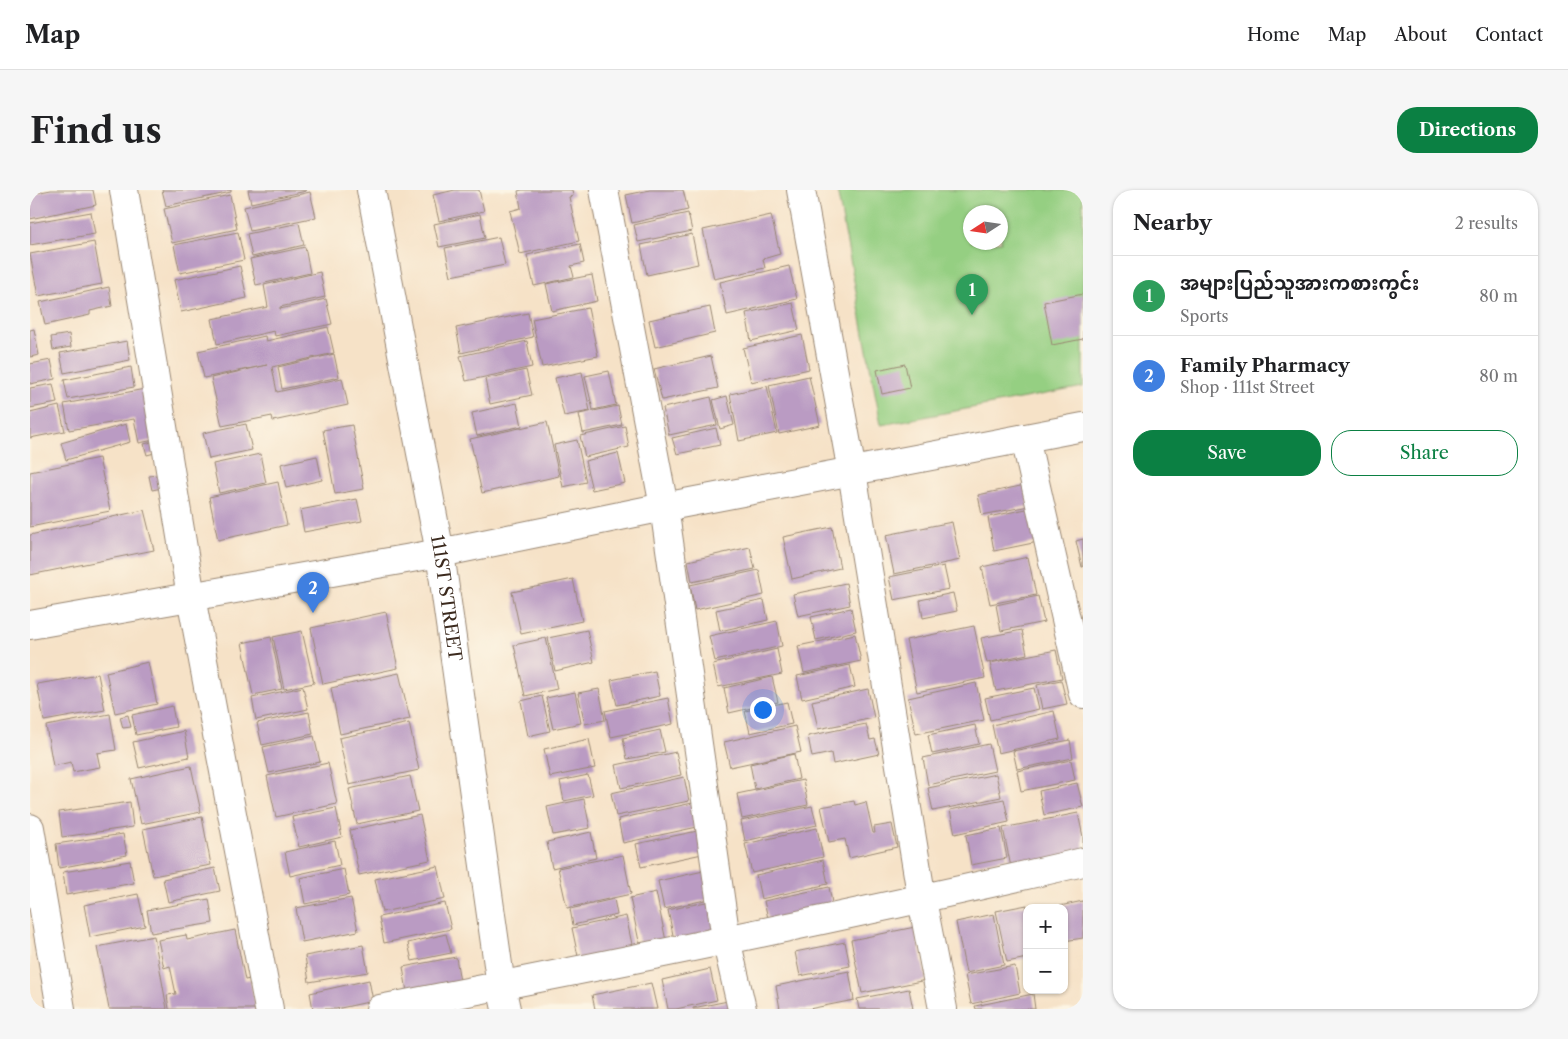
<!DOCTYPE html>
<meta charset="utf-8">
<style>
:root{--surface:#fff;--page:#f6f6f6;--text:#202124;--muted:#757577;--line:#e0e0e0;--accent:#0b8043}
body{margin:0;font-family:"Libre Caslon Text","Noto Sans Myanmar",serif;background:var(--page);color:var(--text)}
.controls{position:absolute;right:15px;bottom:15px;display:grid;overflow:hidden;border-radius:10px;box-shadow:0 1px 4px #0004}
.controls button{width:45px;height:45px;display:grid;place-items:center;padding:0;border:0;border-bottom:1px solid var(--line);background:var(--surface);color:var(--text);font:25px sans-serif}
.compass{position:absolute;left:933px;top:15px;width:45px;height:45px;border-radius:50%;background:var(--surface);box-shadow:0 1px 4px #0004;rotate:258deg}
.you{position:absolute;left:732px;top:519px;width:18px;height:18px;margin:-12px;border:4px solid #fff;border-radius:50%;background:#1a73e8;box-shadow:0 0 0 8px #1a73e833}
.badge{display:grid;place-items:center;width:32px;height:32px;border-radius:50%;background:var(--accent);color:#fff;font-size:16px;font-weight:700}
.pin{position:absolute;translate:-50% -41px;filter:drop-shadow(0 1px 2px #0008)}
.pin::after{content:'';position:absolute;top:26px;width:18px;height:15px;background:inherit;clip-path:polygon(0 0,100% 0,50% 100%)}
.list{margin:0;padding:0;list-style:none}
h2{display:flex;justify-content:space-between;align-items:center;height:65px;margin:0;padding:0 20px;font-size:21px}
h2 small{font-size:16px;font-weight:400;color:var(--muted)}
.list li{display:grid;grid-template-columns:32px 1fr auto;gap:15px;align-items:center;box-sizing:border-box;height:80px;padding:0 20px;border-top:1px solid var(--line)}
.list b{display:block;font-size:19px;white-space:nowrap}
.list p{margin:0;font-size:16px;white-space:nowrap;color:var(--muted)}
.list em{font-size:16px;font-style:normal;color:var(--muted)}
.actions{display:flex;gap:10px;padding:15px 20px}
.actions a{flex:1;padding:11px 0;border:1px solid var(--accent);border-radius:20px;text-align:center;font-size:18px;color:var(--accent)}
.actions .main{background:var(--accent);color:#fff}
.map{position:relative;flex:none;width:1053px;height:819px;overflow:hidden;border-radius:20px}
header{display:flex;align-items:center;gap:30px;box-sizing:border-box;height:70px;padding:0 25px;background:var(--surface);border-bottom:1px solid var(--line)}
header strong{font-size:24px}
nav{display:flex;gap:28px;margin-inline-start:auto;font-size:18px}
.intro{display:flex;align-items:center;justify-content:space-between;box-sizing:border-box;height:120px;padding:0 30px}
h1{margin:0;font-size:35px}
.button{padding:12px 22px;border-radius:20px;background:var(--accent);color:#fff;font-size:18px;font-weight:700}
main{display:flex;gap:30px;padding:0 30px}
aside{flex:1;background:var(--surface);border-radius:20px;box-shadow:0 1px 4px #0004}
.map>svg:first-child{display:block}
.green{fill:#95cf82;stroke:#687c50;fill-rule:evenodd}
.building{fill:#ba9bc3}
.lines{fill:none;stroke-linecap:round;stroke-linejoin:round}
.street-casing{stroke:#988672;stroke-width:30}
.street{stroke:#fff;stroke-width:28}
.labels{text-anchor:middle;stroke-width:4;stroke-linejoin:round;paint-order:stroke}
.street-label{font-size:18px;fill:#3b2a1e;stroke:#fcf5e5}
</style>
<header>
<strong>Map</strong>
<nav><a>Home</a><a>Map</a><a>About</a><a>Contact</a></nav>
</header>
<div class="intro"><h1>Find us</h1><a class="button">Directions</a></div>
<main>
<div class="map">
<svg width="1053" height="819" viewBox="0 0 1053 819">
<rect width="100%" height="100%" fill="#fcf5e5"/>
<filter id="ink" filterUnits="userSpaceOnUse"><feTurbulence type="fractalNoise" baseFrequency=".02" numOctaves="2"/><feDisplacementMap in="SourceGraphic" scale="10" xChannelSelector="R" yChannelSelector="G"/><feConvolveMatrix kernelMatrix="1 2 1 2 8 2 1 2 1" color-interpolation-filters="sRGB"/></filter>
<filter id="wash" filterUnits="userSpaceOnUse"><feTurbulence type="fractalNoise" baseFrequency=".0096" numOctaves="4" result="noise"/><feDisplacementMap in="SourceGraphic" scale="20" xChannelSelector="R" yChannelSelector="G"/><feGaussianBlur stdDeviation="1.12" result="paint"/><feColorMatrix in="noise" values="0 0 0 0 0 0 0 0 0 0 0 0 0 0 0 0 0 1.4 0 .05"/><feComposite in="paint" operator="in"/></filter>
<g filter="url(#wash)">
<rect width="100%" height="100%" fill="#f6e2c7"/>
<path class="green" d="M807 0H1053V197L851 235ZM941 22H971V52H941Z"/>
<g id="blocks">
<g class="building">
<path d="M21 0H63L66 15 0 29V4Z"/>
<path d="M132 0H201V2L136 16Z"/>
<path d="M218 0H276V1L221 13Z"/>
<path d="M425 0H449L454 21 409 31 403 5Z"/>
<path d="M492 0H542L543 6 539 7 549 51 490 64 480 21 491 18 488 1Z"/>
<path d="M620 0H653L658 20 602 33 596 5Z"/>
<path d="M280 2 286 27 220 41 214 17Z"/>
<path d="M200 5 207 39 142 53 134 19Z"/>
<path d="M61 22 65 44 0 55V33Z"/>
<path d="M658 23 662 41 608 52 604 35Z"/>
<path d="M450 24 455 48 409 57 404 34Z"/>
<path d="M741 25 750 64 733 69 735 78 684 89 673 40Z"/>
<path d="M269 33 274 55 222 67 217 44Z"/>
<path d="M208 42 214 70 150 83 144 55Z"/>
<path d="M662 44 668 74 617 85 611 55Z"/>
<path d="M469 47 475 75 421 86 415 58Z"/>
<path d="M64 52 72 94 8 106 0 64Z"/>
<path d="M550 54 554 73 541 76 544 87 504 96 497 65Z"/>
<path d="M275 57 280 83 226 95 220 69Z"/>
<path d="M210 76 217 108 151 122 144 90Z"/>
<path d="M759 76 767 109 697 125 690 92Z"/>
<path d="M290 82 295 107 250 117V119L296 109 302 134 245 146 244 141 187 154 182 129 238 117 234 95Z"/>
<path d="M562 85 567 111 522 121 516 94Z"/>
<path d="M79 97 82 116 60 121V125L15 135 10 112Z"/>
<path d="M1053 104V149L1022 155 1014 112Z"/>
<path d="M763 113 769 140 721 151 716 123Z"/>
<path d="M680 117 685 143 625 157 619 130Z"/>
<path d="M558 118 568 166 512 177 502 129Z"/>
<path d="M498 123 503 147 431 163 426 138Z"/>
<path d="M298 137 304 163 242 177 247 202 312 188 318 215 243 231 242 226 192 236 181 188 237 175 174 188 168 161 235 146 236 151Z"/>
<path d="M4 139 9 165 0 167V140Z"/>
<path d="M39 144 41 157 23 160 21 147Z"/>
<path d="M772 145 779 179 721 192 713 158Z"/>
<path d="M97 151 100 170 34 183 30 163Z"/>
<path d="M497 151 502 177 436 191 430 166Z"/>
<path d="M304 164 309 187 252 199 248 177Z"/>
<path d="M681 166 688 198 632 210 624 179Z"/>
<path d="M21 170 25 189 0 194V174Z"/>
<path d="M875 174 880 198 852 204 847 180Z"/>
<path d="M101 177 104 197 38 209 34 190Z"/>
<path d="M496 180 502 205 460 214 455 189Z"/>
<path d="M579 181 586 215 563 220 555 186Z"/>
<path d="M552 182 560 221 534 226 525 188Z"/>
<path d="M779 186 790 235 749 244 739 195Z"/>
<path d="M23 194 27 213 0 218V198Z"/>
<path d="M737 196 747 243 709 251 700 204Z"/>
<path d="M115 199 124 250 109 253 104 229 39 240 34 214Z"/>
<path d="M697 206 704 235 690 239 683 210Z"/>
<path d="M681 207 687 235 639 245 633 218Z"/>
<path d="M487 213 492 236 447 246 442 223Z"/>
<path d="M29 216 35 241 0 248V223Z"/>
<path d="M588 216 592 235 553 243 549 224Z"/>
<path d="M517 232 529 286 452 303 440 249Z"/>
<path d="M96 234 100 252 36 270 31 253Z"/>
<path d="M216 234 222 260 179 269 173 243Z"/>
<path d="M322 235 334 299 305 304 293 240Z"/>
<path d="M595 236 599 257 555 267 550 246Z"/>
<path d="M686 238 690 255 647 264 642 248Z"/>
<path d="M130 250 132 261 117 265 114 254Z"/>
<path d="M547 250 556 292 533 297 524 255Z"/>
<path d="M588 263 595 293 562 300 555 271Z"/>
<path d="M230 264 236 293 189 303 183 274Z"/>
<path d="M287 266 292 290 256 298 251 274Z"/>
<path d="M69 268 80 321 0 337V282Z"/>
<path d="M134 284 137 297 122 300 119 286Z"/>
<path d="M248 292 257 335 188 350 179 307Z"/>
<path d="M995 295 999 316 952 325 948 305Z"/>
<path d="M327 309 332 331 274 342 270 320Z"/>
<path d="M1001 318 1008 352 964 361 958 327Z"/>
<path d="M114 320 124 360 0 385V345Z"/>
<path d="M922 332 930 370 864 384 856 345Z"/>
<path d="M802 337 810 378 762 389 753 347Z"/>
<path d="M1053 349V377H1052L1046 351Z"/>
<path d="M720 357 725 379 662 392 658 371Z"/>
<path d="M998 367 1006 405 960 414 952 377Z"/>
<path d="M914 376 919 399 864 410 859 387Z"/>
<path d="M729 380 734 405 665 420 660 395Z"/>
<path d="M543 389 552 431 491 444 482 402Z"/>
<path d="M816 393 820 415 768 426 763 404Z"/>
<path d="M923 403 927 421 893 428 890 410Z"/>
<path d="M1008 406 1014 432 971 441 966 415Z"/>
<path d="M734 410 738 430 690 441 686 420Z"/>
<path d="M821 418 826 441 786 450 781 427Z"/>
<path d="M356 422 368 478 293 494 281 438Z"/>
<path d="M747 431 752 456 685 471 679 446Z"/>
<path d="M944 436 955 488 887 502 876 450Z"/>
<path d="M557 440 564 472 525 481 518 448Z"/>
<path d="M992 440 997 464 957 473 951 448Z"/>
<path d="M272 441 284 493 254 499 243 447Z"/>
<path d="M825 444 831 471 774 483 768 456Z"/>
<path d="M241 447 252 499 223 505 212 453Z"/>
<path d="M516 448 527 499 495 506 484 455Z"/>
<path d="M747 459 752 484 688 497 683 474Z"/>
<path d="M1026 460 1032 488 966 501 960 473Z"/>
<path d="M118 472 127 514 85 523 76 482Z"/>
<path d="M820 475 825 497 772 509 767 486Z"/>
<path d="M625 481 630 506 587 515 581 490Z"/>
<path d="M369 483 380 529 310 544 301 498Z"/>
<path d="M68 484 75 520 14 531 7 494Z"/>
<path d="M742 487 748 512 699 523 694 498Z"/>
<path d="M1031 490 1037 514 1012 519 1007 495Z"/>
<path d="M946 493 954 530 886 544 878 508Z"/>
<path d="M273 497 278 519 226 530 222 508Z"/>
<path d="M1004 498 1009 519 960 530 955 508Z"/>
<path d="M569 499 575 530 555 534 548 503Z"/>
<path d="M838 499 844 528 788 539 782 511Z"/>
<path d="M545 502 551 533 523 539 516 508Z"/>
<path d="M512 506 520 541 498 546 491 511Z"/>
<path d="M638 508 643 534 581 547 575 521Z"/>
<path d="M757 512 762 534 720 543 715 521Z"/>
<path d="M142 516 146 537 106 545 102 525Z"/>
<path d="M1024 521 1030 549 968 563 962 535Z"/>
<path d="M279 522 283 544 232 555 227 533Z"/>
<path d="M80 524 86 560 67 563 70 577 43 582 41 572 23 576 16 536Z"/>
<path d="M98 525 101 537 93 538 90 527Z"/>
<path d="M379 533 389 580 319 595 309 548Z"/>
<path d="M836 534 840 550 845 549 849 564 803 574 801 563 782 567 778 546Z"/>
<path d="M945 535 949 554 902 564 898 545Z"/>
<path d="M765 536 771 562 700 577 694 552Z"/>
<path d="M630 540 635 562 597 569 593 548Z"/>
<path d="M154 541 159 567 109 578 103 552Z"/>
<path d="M284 546 290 572 239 583 233 557Z"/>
<path d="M559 549 565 578 520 587 514 559Z"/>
<path d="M1040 550 1043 568 987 579 983 561Z"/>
<path d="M959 554 965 581 898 595 893 568Z"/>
<path d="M646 562 651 585 591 598 586 575Z"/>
<path d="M764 564 769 589 725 599 720 574Z"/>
<path d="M1041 570 1045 590 991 601 987 581Z"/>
<path d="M298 573 307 614 246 627 237 586Z"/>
<path d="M161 576 171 622 111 634 101 589Z"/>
<path d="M966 584 971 607 903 621 898 598Z"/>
<path d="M558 585 563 605 534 611 530 591Z"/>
<path d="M380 586 388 621 327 634 319 599Z"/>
<path d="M654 587 659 611 586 626 581 603Z"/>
<path d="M773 590 778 615 712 629 707 604Z"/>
<path d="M1047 593 1053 617 1014 625 1009 601Z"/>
<path d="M554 609 560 638 523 645 517 617Z"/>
<path d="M974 609 979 632 925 644 920 620Z"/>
<path d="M824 611 825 615 836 612 843 643H845L844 637 862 634 867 657 819 668 815 649 799 652 791 617Z"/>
<path d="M100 612 103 637 32 647 29 622Z"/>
<path d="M667 612 672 636 593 653 588 629Z"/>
<path d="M782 616 787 635 715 651 711 631Z"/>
<path d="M306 618 312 647 269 657 262 627Z"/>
<path d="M1048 623 1053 647V672L983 687 973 638Z"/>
<path d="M390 625 400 670 329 685 320 640Z"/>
<path d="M172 627 181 675 123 686 113 639Z"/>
<path d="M787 638 793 667 722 683 715 654Z"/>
<path d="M971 638 977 668 941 675 936 645Z"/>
<path d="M672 640 677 663 611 677 606 654Z"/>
<path d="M561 642 566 668 522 678 517 652Z"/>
<path d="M93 644 97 665 29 678 26 654Z"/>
<path d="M305 651 310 675 260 686 255 662Z"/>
<path d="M593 665 601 704 537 718 528 678Z"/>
<path d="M793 670 798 694 731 709 726 685Z"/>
<path d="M100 671 104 693 36 705 33 682Z"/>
<path d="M408 676 415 709 352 722 345 689Z"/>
<path d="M185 678 190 701 138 712 133 689Z"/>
<path d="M314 679 319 705 275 714 270 688Z"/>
<path d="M678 680 684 708 634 719 628 691Z"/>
<path d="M799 697 804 723 740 737 734 711Z"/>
<path d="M626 702 637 756 611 761 600 708Z"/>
<path d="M108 704 115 736 60 747 54 715Z"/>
<path d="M321 708 328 741 272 752 266 718Z"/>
<path d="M179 709 183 733 121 743 117 720Z"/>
<path d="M584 709 587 725 543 735 540 719Z"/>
<path d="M685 710 692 745 645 755 638 720Z"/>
<path d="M1053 711V748L1034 751V718L1025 717Z"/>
<path d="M415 713 421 739 354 753 349 727Z"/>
<path d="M997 715V768L977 772 966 721Z"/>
<path d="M964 724 974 775 936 783 926 732Z"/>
<path d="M596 726 603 759 549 771 542 738Z"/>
<path d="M885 737 896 790 832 803 821 750Z"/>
<path d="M205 740 215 790 220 789 226 819H139L137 805 146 804 140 776 134 778 128 750 156 745 157 750Z"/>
<path d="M416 744 421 763 382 771 378 753Z"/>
<path d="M124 746 137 819H79L67 757Z"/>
<path d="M815 752 820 776 770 786 765 762Z"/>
<path d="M333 755 338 782 279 792 275 766Z"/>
<path d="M426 767 430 792 377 802 373 777Z"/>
<path d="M985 776 990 803 941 814 935 785Z"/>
<path d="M680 779 687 810 646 819H638L632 790Z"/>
<path d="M819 781 824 810 779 819H750L746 796Z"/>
<path d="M339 790 343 811 306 819H283L280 803Z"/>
<path d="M621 793 627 819H565L562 805Z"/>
<path d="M879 799 883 819H829L827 809Z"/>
<path d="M1003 804 1005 819H946L945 816Z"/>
<path d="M703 810 705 819H663V818Z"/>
</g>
</g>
</g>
<g filter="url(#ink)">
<use href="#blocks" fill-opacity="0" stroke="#988672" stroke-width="1"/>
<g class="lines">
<defs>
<g id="street">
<path d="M94 0 161 407 239 819"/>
<path id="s1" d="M341 0 410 363 471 796 476 819"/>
<path d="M574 0 634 317 696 749 712 819"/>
<path d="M771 0 822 282 892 710 913 819"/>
<path d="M995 248 1053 504"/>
<path d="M0 435 410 363 634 317 1053 237"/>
<path d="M0 638 31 819"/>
<path d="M350 819C585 774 820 726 1053 672"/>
</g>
</defs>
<use href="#street" class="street-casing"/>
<use href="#street" class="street"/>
</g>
</g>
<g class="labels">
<g class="street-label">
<text dy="6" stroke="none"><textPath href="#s1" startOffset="415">111ST STREET</textPath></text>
</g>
</g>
</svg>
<div class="controls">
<button>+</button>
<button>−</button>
</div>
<svg class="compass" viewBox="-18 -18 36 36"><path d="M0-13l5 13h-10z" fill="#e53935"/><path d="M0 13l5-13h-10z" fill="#757577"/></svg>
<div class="you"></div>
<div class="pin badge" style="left:942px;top:125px;background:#2e9e5b">1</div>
<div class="pin badge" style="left:283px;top:423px;background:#3f7fe0">2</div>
</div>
<aside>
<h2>Nearby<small>2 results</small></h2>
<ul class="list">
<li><span class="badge" style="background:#2e9e5b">1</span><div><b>အများပြည်သူအားကစားကွင်း</b><p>Sports</p></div><em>80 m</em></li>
<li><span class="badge" style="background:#3f7fe0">2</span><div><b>Family Pharmacy</b><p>Shop · 111st Street</p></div><em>80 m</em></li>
</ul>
<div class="actions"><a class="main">Save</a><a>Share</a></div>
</aside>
</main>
